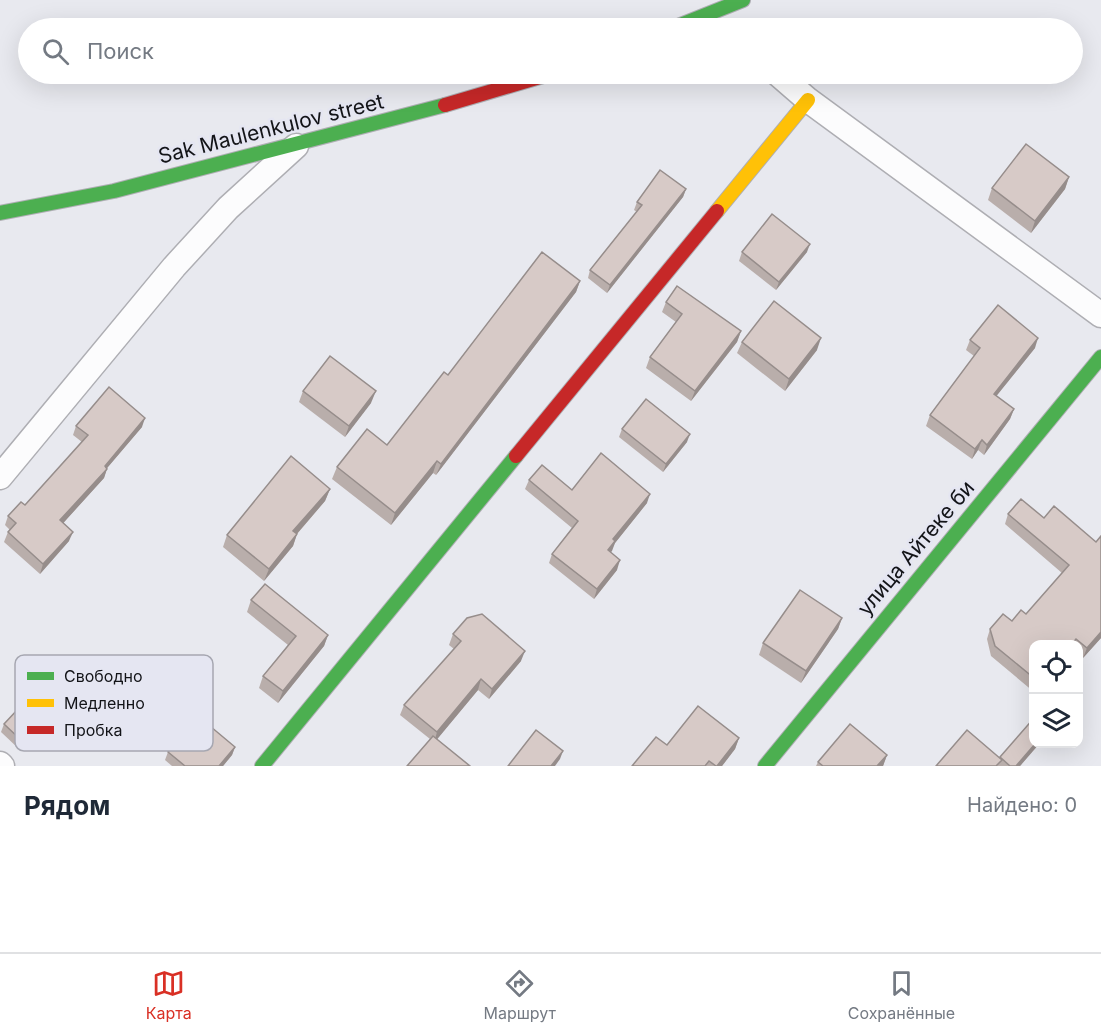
<!DOCTYPE html>
<html lang="ru">
<meta charset="utf-8">
<style>
:root{--surface:#fff;--page:#f6f6f7;--text:#1f2937;--muted:#747a83;--line:#e0e1e3;--accent:#d93025}
body{margin:0;font-family:Inter,sans-serif;background:var(--page);color:var(--text)}
.controls{position:absolute;right:18px;bottom:18px;display:grid;overflow:hidden;border-radius:12px;box-shadow:0 6px 24px #0002}
.controls button{width:54px;height:54px;display:grid;place-items:center;padding:0;border:0;border-bottom:2px solid var(--line);background:var(--surface);color:var(--text);font:30px sans-serif}
.list{margin:0;padding:0;list-style:none}
h2{display:flex;justify-content:space-between;align-items:center;height:78px;margin:0;padding:0 24px;font-size:26px}
h2 small{font-size:20px;font-weight:400;color:var(--muted)}
.icon{flex:none;width:33px;height:33px;fill:none;stroke:currentColor;stroke-width:2;stroke-linecap:round;stroke-linejoin:round}
.map{position:relative;flex:none;width:1101px;height:766px;overflow:hidden}
.search{position:absolute;background:var(--surface);box-shadow:0 6px 24px #0002;left:18px;right:18px;top:18px;height:66px;display:flex;align-items:center;gap:15px;box-sizing:border-box;padding:0 21px;border-radius:33px;color:var(--muted);font-size:22px}
.sheet{height:186px;background:var(--surface)}
nav{display:flex;justify-content:space-around;align-items:center;box-sizing:border-box;height:84px;border-top:2px solid var(--line);background:var(--surface);font-size:16px;color:var(--muted)}
nav a{display:grid;justify-items:center;gap:3px}
nav .on{color:var(--accent)}
.map>svg:first-child{display:block}
.lines{fill:none;stroke-linecap:round;stroke-linejoin:round}
.street-casing{stroke:#aeaeb3;stroke-width:27}
.fast-casing{stroke:#aeaeb3;stroke-width:16}
.slow-casing{stroke:#aeaeb3;stroke-width:16}
.jam-casing{stroke:#aeaeb3;stroke-width:16}
.street{stroke:#fcfcfd;stroke-width:24}
.fast{stroke:#4caf50;stroke-width:14}
.slow{stroke:#ffc107;stroke-width:14}
.jam{stroke:#c62828;stroke-width:14}
.wall{fill:#b9aeab}
.shaded-wall{fill:#968d8b}
.building{fill:#d7cac7;stroke:#968d8b;stroke-width:1.5}
.labels{text-anchor:middle;stroke-width:5;stroke-linejoin:round;paint-order:stroke}
.street-label{font-size:21px;fill:#131418;stroke:#e5e6f2}
.key{fill:#e5e6f2;stroke:#a6a7b1;stroke-width:1.5}
.key-label{font-size:16px;fill:#131418}
</style>
<div class="map">
<svg width="1101" height="766" viewBox="0 0 1101 766">
<rect width="100%" height="100%" fill="#e8e9ef"/>
<g class="lines">
<defs>
<g id="street">
<path d="M778 74 808 100 1101 315"/>
<path d="M0 477 174 267 228 208 296 146"/>
<path d="M0 764 2 766"/>
</g>
<g id="fast">
<path d="M673 28 743 0"/>
<path d="M0 213 114 191 445 105"/>
<path d="M262 766 516 456"/>
<path d="M765 766 1101 357"/>
</g>
<path id="slow" d="M717 211 808 100"/>
<g id="jam">
<path d="M445 105 550 74"/>
<path d="M516 456 717 211"/>
</g>
</defs>
<use href="#street" class="street-casing"/>
<use href="#fast" class="fast-casing"/>
<use href="#slow" class="slow-casing"/>
<use href="#jam" class="jam-casing"/>
<use href="#street" class="street"/>
<use href="#fast" class="fast"/>
<use href="#slow" class="slow"/>
<use href="#jam" class="jam"/>
</g>
<g class="wall">
<path d="M1069 177 1065 189 1031 233 988 200 992 188Z"/>
<path d="M686 189 683 197 607 293 588 278 590 270 637 212 634 210 637 202Z"/>
<path d="M742 252H807L776 290 739 261Z"/>
<path d="M580 281 576 292 436 475 433 473 391 525 332 479 337 467 387 445 448 375Z"/>
<path d="M666 302 741 331 737 342 691 401 646 368 650 357 676 322 662 312Z"/>
<path d="M970 340 1035 348 996 396 1014 409 1010 419 984 455 978 450 972 459 926 426 930 415 974 356 966 350Z"/>
<path d="M742 342 817 350 785 391 737 353Z"/>
<path d="M303 391 371 403 345 437 299 402Z"/>
<path d="M76 426 142 427 107 468 104 478 63 523 69 541 40 574 4 542 8 532 10 530 5 525 8 516 25 505 82 442 73 435Z"/>
<path d="M622 429 687 442 663 472 619 437Z"/>
<path d="M529 480 572 490 647 503 615 543 610 552 617 570 594 599 549 563 552 554 572 528 525 489Z"/>
<path d="M330 489 325 501 297 534 293 546 264 581 223 547 227 535Z"/>
<path d="M1008 514 1044 518 1096 542 1101 536V638L1083 658 1078 654V645H1034V692L991 656 987 639 990 629 1012 621 1026 614 1062 573 1005 524Z"/>
<path d="M251 600 328 635 324 646 278 703 259 688 263 676 288 645 247 612Z"/>
<path d="M842 618 838 629 801 683 759 655 763 643Z"/>
<path d="M453 634 521 661 489 699 478 690 437 739H430L400 715 404 705 454 649 449 645Z"/>
<path d="M64 702 19 749 1 732 4 724Z"/>
<path d="M739 738 735 749 722 766H632L667 745Z"/>
<path d="M1034 744H1039L1020 766H996L1000 758Z"/>
<path d="M235 747 232 755 223 766H172L165 760 168 752Z"/>
<path d="M887 755 883 766H816L818 762Z"/>
</g>
<g class="shaded-wall">
<path d="M1069 177 1065 189 1031 233 1035 221Z"/>
<path d="M686 189 683 197 607 293 610 285Z"/>
<path d="M810 244 807 252 776 290 779 282Z"/>
<path d="M580 281 576 292 436 475 441 464Z"/>
<path d="M741 331 737 342 691 401 695 391Z"/>
<path d="M821 338 817 350 785 391 789 379Z"/>
<path d="M1038 338 1035 348 990 404 994 394Z"/>
<path d="M376 391 371 403 345 437 349 426Z"/>
<path d="M1014 409 1010 419 984 455 987 445Z"/>
<path d="M145 418 142 427 102 474 107 469 104 478 57 530 60 520Z"/>
<path d="M690 434 687 442 663 472 666 464Z"/>
<path d="M982 440 978 450 972 459 975 449Z"/>
<path d="M437 461 433 473 391 525 395 513Z"/>
<path d="M330 489 325 501 289 543 293 531Z"/>
<path d="M650 494 647 503 615 543 612 551 604 560 613 539Z"/>
<path d="M73 532 69 541 40 574 43 564Z"/>
<path d="M297 534 293 546 264 581 269 569Z"/>
<path d="M620 560 617 570 594 599 597 589Z"/>
<path d="M842 618 838 629 801 683 806 671Z"/>
<path d="M1101 632V638L1083 658 1087 648Z"/>
<path d="M328 635 324 646 278 703 283 691Z"/>
<path d="M525 651 521 661 489 699 492 689Z"/>
<path d="M481 679 478 690 434 743 437 732Z"/>
<path d="M67 694 64 702 19 749 22 741Z"/>
<path d="M739 738 735 749 722 766H717Z"/>
<path d="M1035 744H1039L1020 766H1016Z"/>
<path d="M235 747 232 755 223 766H219Z"/>
<path d="M563 751 560 759 555 766H551Z"/>
<path d="M887 755 883 766H877Z"/>
</g>
<g class="building">
<path d="M1026 144 1069 177 1035 221 992 188Z"/>
<path d="M660 170 686 189 610 285 590 270 642 205 637 202Z"/>
<path d="M772 214 810 244 779 282 742 252Z"/>
<path d="M542 252 580 281 441 464 437 461 395 513 337 467 367 429 387 445 444 372 448 375Z"/>
<path d="M677 286 741 331 695 391 650 357 682 314 666 302Z"/>
<path d="M774 301 821 338 789 379 742 342Z"/>
<path d="M998 305 1038 338 994 394 1014 409 987 445 982 440 975 449 930 415 980 348 970 340Z"/>
<path d="M330 356 376 391 349 426 303 391Z"/>
<path d="M109 387 145 418 105 466 107 469 60 520 73 532 43 564 8 532 16 523 8 516 21 502 25 505 88 435 76 426Z"/>
<path d="M646 399 690 434 666 464 622 429Z"/>
<path d="M601 453 650 494 613 539 615 541 608 550 620 560 597 589 552 554 578 521 529 480 542 465 572 490Z"/>
<path d="M291 456 330 489 293 531 297 534 269 569 227 535Z"/>
<path d="M1021 499 1044 518 1054 506 1096 542 1101 536V632L1087 648 1076 639 1071 645H1034V678L995 646 990 629 1003 614 1012 621 1021 610 1026 614 1069 565 1008 514Z"/>
<path d="M265 584 328 635 283 691 263 676 296 636 251 600Z"/>
<path d="M800 590 842 618 806 671 763 643Z"/>
<path d="M482 614 525 651 492 689 481 679 437 732 404 705 461 641 453 634 467 618Z"/>
<path d="M48 677 67 694 22 741 4 724Z"/>
<path d="M698 706 739 738 717 766H716L709 761 705 766H632L656 737 667 745Z"/>
<path d="M198 716 235 747 219 766H185L168 752Z"/>
<path d="M1034 718V744H1035L1016 766H1010L1000 757Z"/>
<path d="M850 724 887 755 877 766H823L818 762Z"/>
<path d="M536 730 563 751 551 766H508Z"/>
<path d="M967 730 1002 760 996 766H936Z"/>
<path d="M433 736 470 766H407Z"/>
</g>
<g class="labels">
<g class="street-label">
<text transform="translate(271 129) rotate(-14)" y="7">Sak Maulenkulov street</text>
<text transform="translate(916 548) rotate(-50)" y="7">улица Айтеке би</text>
</g>
</g>
<rect x="15" y="655" width="198" height="96" rx="9" class="key"/>
<rect x="27" y="672" width="27" height="8" fill="#4caf50"/>
<rect x="27" y="699" width="27" height="8" fill="#ffc107"/>
<rect x="27" y="726" width="27" height="8" fill="#c62828"/>
<g class="key-label">
<text x="64" y="682">Свободно</text>
<text x="64" y="709">Медленно</text>
<text x="64" y="736">Пробка</text>
</g>
</svg>
<div class="controls">
<button><svg class="icon" aria-label="locate" viewBox="0 0 24 24"><circle cx="12" cy="12" r="6"/><path d="M12 2v4M12 18v4M2 12h4M18 12h4"/></svg></button>
<button><svg class="icon" aria-label="layers" viewBox="0 0 24 24"><path d="M12 4l9 5-9 5-9-5zM3 14l9 5 9-5"/></svg></button>
</div>
<div class="search"><svg class="icon" aria-label="search" viewBox="0 0 24 24"><circle cx="10" cy="10" r="6"/><path d="M15 15l6 6"/></svg>Поиск</div>
</div>
<section class="sheet">
<h2>Рядом<small>Найдено: 0</small></h2>
<ul class="list">
</ul>
</section>
<nav>
<a class="on"><svg class="icon" aria-label="map" viewBox="0 0 24 24"><path d="M3 6l6-2 6 2 6-2v14l-6 2-6-2-6 2zM9 4v14M15 6v14"/></svg>Карта</a>
<a><svg class="icon" aria-label="directions" viewBox="0 0 24 24"><path d="M12 3l9 9-9 9-9-9zM9 14v-3h6M13 9l2 2-2 2"/></svg>Маршрут</a>
<a><svg class="icon" aria-label="saved" viewBox="0 0 24 24"><path d="M7 4h10v16l-5-4-5 4z"/></svg>Сохранённые</a>
</nav>
